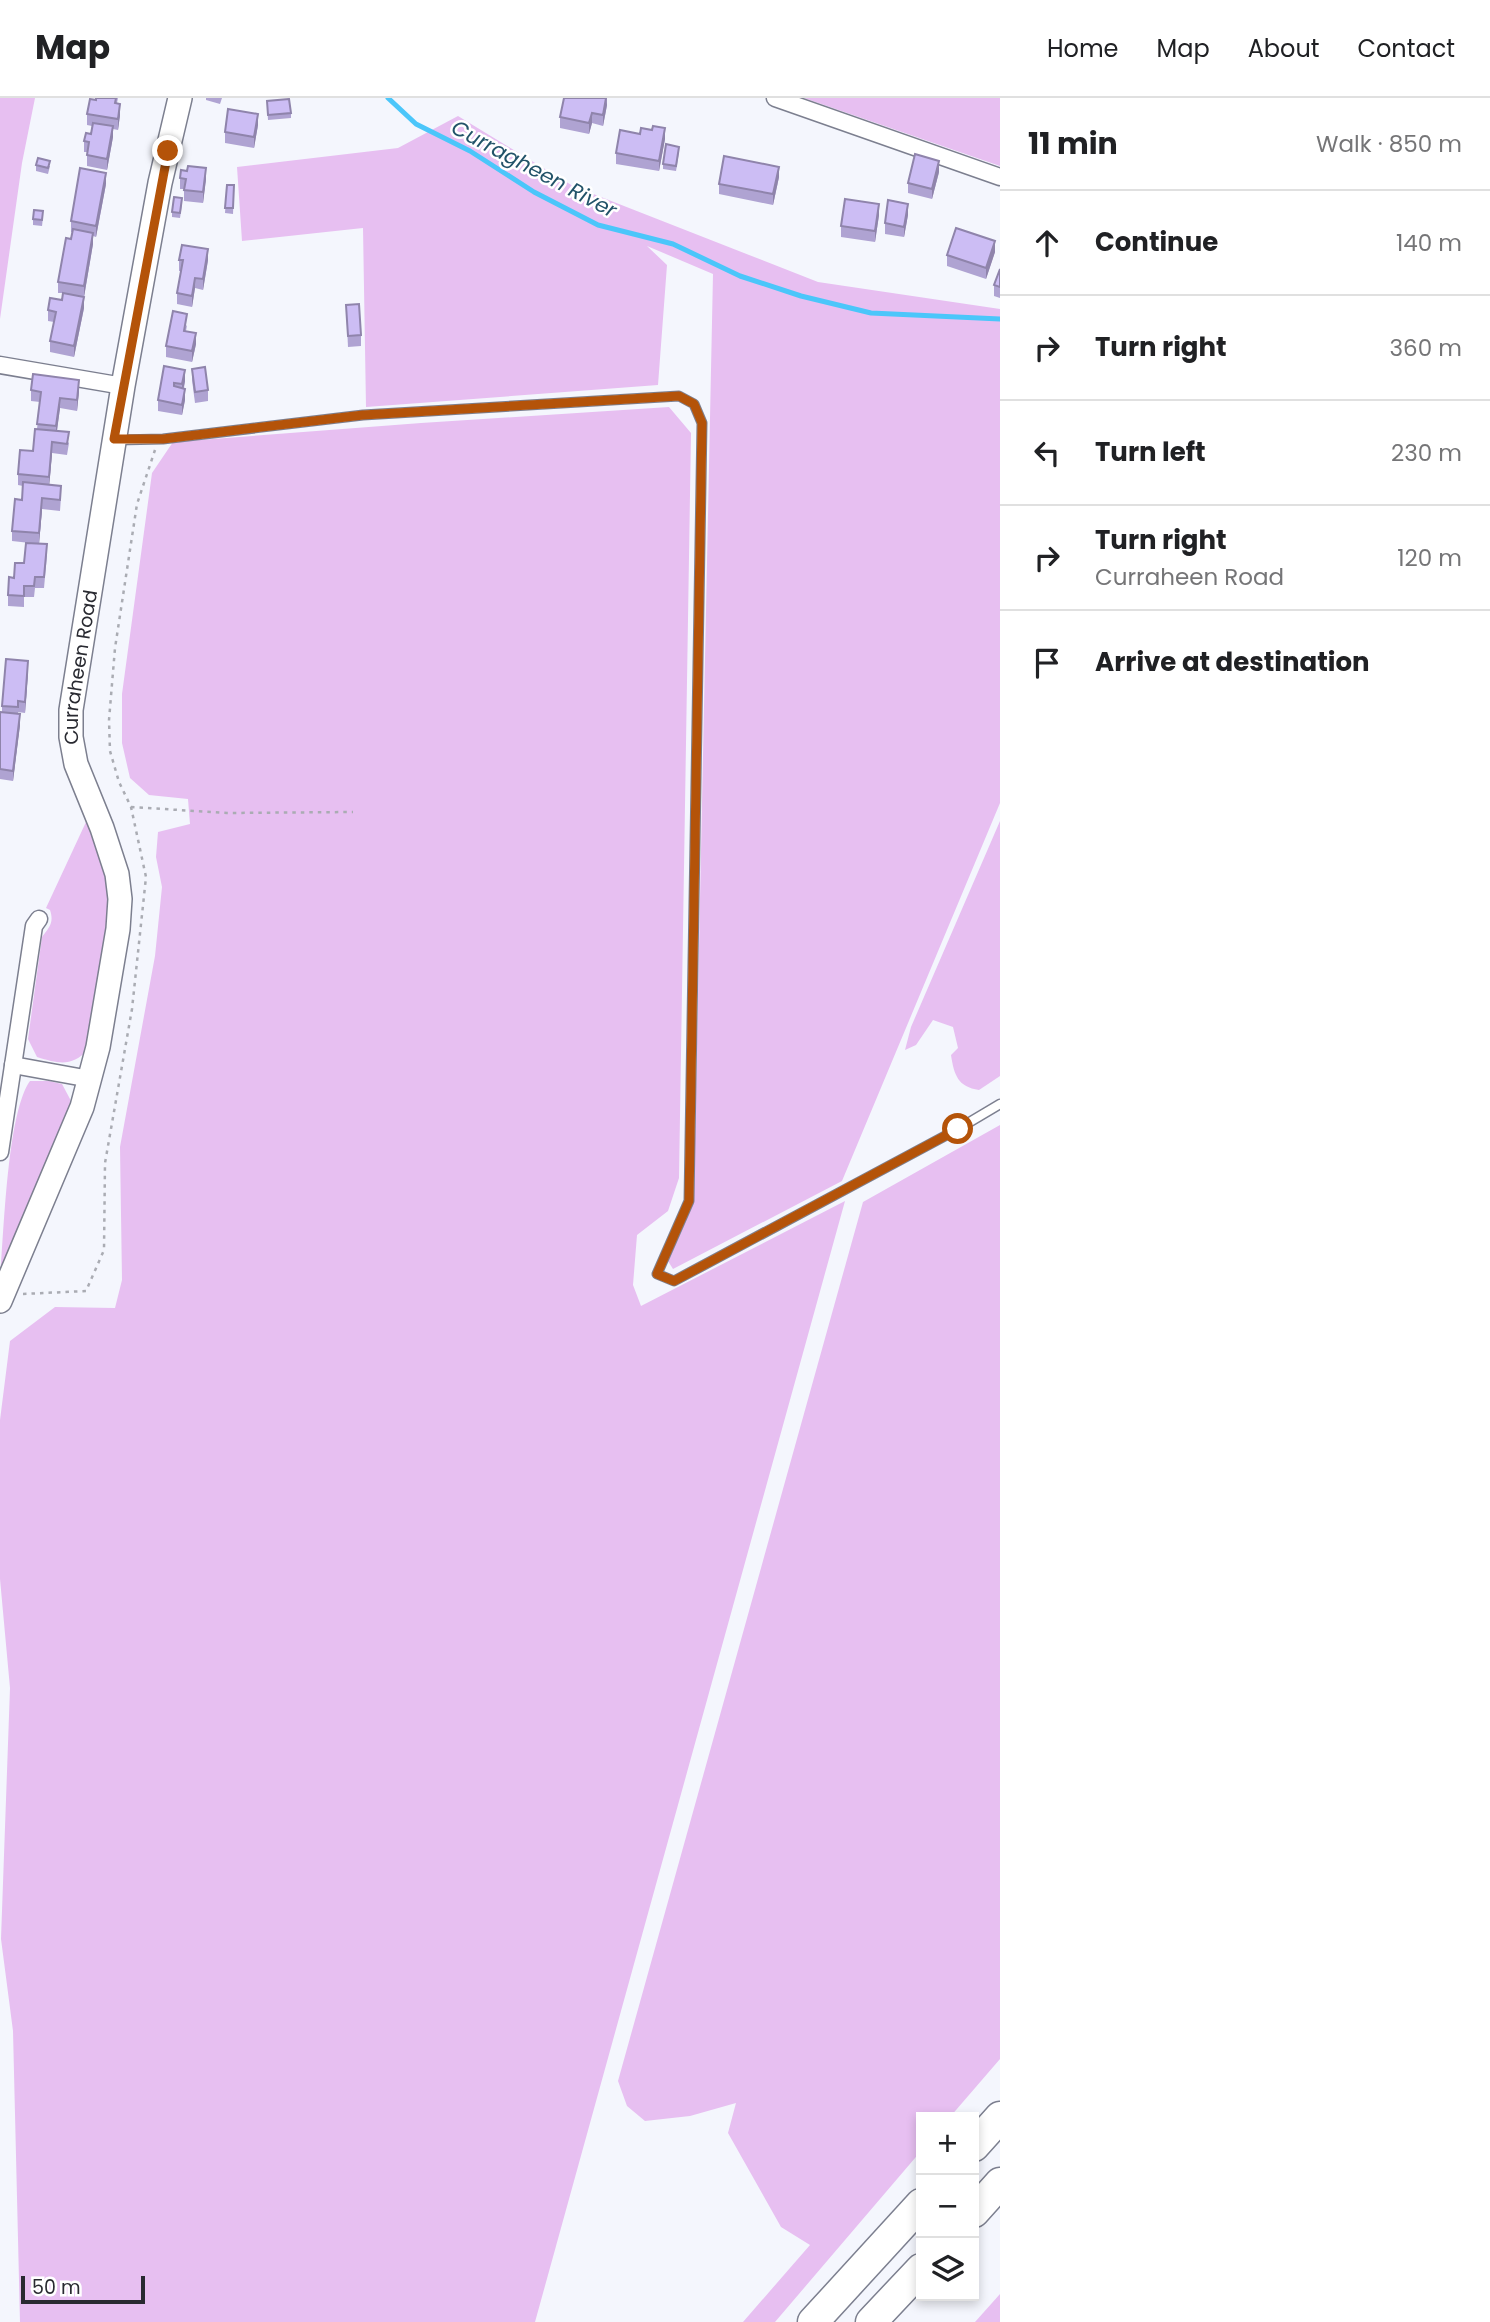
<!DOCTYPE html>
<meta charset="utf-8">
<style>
:root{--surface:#fff;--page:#f2f2f2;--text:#202124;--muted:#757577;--line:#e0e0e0}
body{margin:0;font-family:Poppins,sans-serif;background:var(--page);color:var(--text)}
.controls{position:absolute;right:21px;bottom:21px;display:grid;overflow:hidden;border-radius:0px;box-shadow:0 4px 10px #0003}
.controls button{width:63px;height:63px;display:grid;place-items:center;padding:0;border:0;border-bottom:2px solid var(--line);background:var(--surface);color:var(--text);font:35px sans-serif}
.scale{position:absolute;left:21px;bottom:18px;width:124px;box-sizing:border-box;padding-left:7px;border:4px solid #292a31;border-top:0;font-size:19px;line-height:24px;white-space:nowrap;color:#292a31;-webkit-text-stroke:5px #fff;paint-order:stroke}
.stop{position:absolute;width:21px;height:21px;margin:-16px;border:5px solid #b45309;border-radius:50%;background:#fff}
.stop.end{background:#b45309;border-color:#fff;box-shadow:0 2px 7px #0008}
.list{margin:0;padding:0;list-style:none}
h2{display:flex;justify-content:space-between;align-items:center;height:91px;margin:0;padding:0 28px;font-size:30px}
h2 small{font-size:23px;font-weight:400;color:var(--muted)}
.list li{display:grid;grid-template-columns:46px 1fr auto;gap:21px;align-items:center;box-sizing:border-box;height:105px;padding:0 28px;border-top:2px solid var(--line)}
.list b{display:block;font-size:26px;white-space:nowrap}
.list p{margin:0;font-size:23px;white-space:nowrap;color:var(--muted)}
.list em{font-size:23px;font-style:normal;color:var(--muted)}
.icon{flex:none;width:38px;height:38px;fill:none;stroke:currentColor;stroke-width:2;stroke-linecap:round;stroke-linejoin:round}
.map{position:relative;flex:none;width:1000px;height:2224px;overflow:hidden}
header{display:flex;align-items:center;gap:42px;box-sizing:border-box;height:98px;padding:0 35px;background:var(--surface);border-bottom:2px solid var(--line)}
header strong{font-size:33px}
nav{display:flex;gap:38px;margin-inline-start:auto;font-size:24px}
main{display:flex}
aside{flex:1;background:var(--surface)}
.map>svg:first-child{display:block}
.green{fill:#e7bff1}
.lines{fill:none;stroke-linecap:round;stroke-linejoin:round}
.stream{stroke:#4bc6fa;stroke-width:5}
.lane-casing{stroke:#7c7f8f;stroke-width:11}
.street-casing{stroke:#7c7f8f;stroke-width:19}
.secondary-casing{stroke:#7c7f8f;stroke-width:26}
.highway-casing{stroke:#7c7f8f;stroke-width:33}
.path{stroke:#aaacb3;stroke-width:2.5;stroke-dasharray:3.5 5;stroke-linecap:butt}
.lane{stroke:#fff;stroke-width:8}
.street{stroke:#fff;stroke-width:16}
.secondary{stroke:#fff;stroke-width:23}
.highway{stroke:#fff;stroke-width:30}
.wall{fill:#afa3d2}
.shaded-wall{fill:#8f84ab}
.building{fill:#ccbdf4;stroke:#8f84ab;stroke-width:2}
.route{stroke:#b45309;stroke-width:9}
.labels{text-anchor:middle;stroke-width:5;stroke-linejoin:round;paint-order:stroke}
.street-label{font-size:19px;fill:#292a31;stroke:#fff}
.water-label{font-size:21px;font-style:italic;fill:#225369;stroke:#fff}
</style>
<header>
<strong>Map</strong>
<nav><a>Home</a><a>Map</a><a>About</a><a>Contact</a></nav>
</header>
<main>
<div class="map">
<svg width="1000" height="2224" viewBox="0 0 1000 2224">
<rect width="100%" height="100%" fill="#f4f6fd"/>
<g class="green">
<path d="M0 0H35L22 65 0 221Z"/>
<path d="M804 0H1000V68Z"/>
<path d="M458 18 573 88 818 184 1000 211V705L842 1083 673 1171 668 1163 692 1107 694 1089 713 176 647 148 667 167 658 287 366 309 363 130 242 143 237 69 398 50Z"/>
<path d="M669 309 691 335 679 1080 668 1113 637 1137 633 1187 641 1208 845 1103 535 2224H20L13 1933 1 1841 10 1590 0 1481V1322L10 1243 55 1209 115 1210 122 1182 120 1049 155 858 162 789 156 759 158 734 190 726 188 701 149 697 130 680 122 645V596L152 375 173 344 421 325Z"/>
<path d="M1000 723V978L979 992C958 989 954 977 951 957L958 950 953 929 933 922 916 947 905 952 911 929Z"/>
<path d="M86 724 96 733 109 780 112 817 89 951C71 969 60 966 37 959L28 941 42 839C50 829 54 824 50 812L46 810Z"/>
<path d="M30 983H49L62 986 70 1001 73 1011 0 1181C4 1136 7 1015 30 983Z"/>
<path d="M1000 1027V1961L950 2019H921V2053L775 2224H743L810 2147 781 2129 728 2035 736 2005 690 2018 645 2023 627 2008 618 1983 863 1104Z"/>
<path d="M1000 2196V2224H975Z"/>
</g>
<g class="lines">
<path class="stream" d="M388 0 416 26 470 53 534 94 598 127 673 146 740 178 801 198 871 215 1000 221"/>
<defs>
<path id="lane" d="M117 342 163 341 363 317 679 298 694 306 702 325 689 1103 657 1176 674 1183 958 1031 1000 1006"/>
<g id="street">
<path d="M775 0 1000 79"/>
<path d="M0 267 123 288"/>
<path d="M13 967 90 981"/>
<path d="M0 1054 34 828 39 821"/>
</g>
<g id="secondary">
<path id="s1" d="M0 1203 82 1009 98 949 118 831 120 801 117 776 102 730 76 666 71 639V612L123 288 160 85 180 0"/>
</g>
<g id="highway">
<path d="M974 2048 1000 2019"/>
<path d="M974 2114 1000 2085"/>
<path d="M813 2224 921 2106"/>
<path d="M871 2224 921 2171"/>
</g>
</defs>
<use href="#lane" class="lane-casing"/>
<use href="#street" class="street-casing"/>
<use href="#secondary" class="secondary-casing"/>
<use href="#highway" class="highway-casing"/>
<g class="path">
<path d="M131 709 227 715 353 714"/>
<path d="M23 1196 86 1193 104 1152 105 1065 132 911 146 779 131 709 119 684 110 653 109 622 115 550 137 406 155 352"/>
</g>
<use href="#lane" class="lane"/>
<use href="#street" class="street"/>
<use href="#secondary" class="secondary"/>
<use href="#highway" class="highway"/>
</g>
<g class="wall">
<path d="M118 0 117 5 120 17 118 32 113 31V39L107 72 87 68V54H84V43L91 36 92 28 87 27V16L96 2Z"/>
<path d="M206 0H222L220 6 206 2Z"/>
<path d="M607 0V7L603 28 592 25 589 36 560 30V19Z"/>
<path d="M267 3 291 15V20L268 22Z"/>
<path d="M258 27 254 50 225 45V34Z"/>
<path d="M652 32 665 41 659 73 616 66V55L640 36Z"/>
<path d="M679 54 676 73 663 71V66Z"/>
<path d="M36 67 50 68 48 76 36 73Z"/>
<path d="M939 74 932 101 908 95V85Z"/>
<path d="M779 79 773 107 719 96V86Z"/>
<path d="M180 80 206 81 203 105 184 103V91H180Z"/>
<path d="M106 86 96 139 93 138V146L84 199V210L74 259 50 254V243L54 224 48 223V212L62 202 63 195H58V184L71 141 72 134H71V123Z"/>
<path d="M227 87H234L233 116 225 115Z"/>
<path d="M182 106 180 120 172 119V114Z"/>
<path d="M879 117 875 144 841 139V128Z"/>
<path d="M908 117 904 139 885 136V125Z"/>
<path d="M43 119 42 128 33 127V121Z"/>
<path d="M995 154 986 181 947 168V157Z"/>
<path d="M179 162H208L203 192 195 190 192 209 177 206V195L181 173H179Z"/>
<path d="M1000 171V200L994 198V187Z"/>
<path d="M346 207 361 237V248L348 249Z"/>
<path d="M187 227 186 233 196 246 192 264 166 259V248Z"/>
<path d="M164 268 185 283 184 290 185 302 182 317 158 313V302Z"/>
<path d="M192 271 208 292V303L195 305 192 282Z"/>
<path d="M31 292 79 293 77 313 60 310 57 333 69 345 67 357 52 355 49 387 61 399 60 413 42 411 39 446 12 443V433L22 402 23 388 18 387V376L33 353 37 331 40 304 31 303Z"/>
<path d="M47 457 44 490H35L34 499H24V509L8 508V497L14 480 24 465Z"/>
<path d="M28 574 25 615 18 614 20 627 13 683 0 681V614H2V608Z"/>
</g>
<g class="shaded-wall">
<path d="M606 0 607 7 603 28V17Z"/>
<path d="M120 6V17L118 32V21Z"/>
<path d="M592 15V25L589 36V25Z"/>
<path d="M258 16V27L254 50V39Z"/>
<path d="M113 28V39L107 72V61Z"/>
<path d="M665 30V41L659 73V63Z"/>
<path d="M939 63V74L932 101V91Z"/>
<path d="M779 69V79L773 107V96Z"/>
<path d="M206 70V81L203 105V94Z"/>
<path d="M106 75V86L96 139V128Z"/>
<path d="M879 106V117L875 144V133Z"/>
<path d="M908 106V117L904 139V129Z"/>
<path d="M93 135V146L84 199V188Z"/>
<path d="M995 143V154L986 181V170Z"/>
<path d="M208 151V162L203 192V181Z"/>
<path d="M195 180V190L192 209V198Z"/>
<path d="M84 199V210L74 259V248Z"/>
<path d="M196 235V246L192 264V253Z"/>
<path d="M185 272V283L182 297V286Z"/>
<path d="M79 282V293L77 313V302Z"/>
<path d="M185 291V302L182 317V307Z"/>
<path d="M60 300V310L56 339V328Z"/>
<path d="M52 344V355L49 390V379Z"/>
<path d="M42 400V411L39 446V435Z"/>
<path d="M28 563V574L25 615V604Z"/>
<path d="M20 616V627L13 683V673Z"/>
</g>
<g class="building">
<path d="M96 0H116L115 5 120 6 118 21 87 16 90 1 96 2Z"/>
<path d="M564 0H606L603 17 592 15 589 25 560 19Z"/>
<path d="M289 1 291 15 268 17 267 3Z"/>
<path d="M228 11 258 16 254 39 225 34Z"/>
<path d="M93 25 113 28 107 61 87 57 89 44 84 43 86 35 91 36Z"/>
<path d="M653 28 665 30 659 63 616 55 620 32 640 36 641 30 652 32Z"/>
<path d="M666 46 679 49 676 68 663 66Z"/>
<path d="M915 56 939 63 932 91 908 85Z"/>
<path d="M724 58 779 69 773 96 719 86Z"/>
<path d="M38 60 50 63 48 70 36 67Z"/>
<path d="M188 68 206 70 203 94 184 92 186 81 180 80 181 72 187 73Z"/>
<path d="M80 70 106 75 96 128 71 123Z"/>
<path d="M227 87H234L233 110H225Z"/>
<path d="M174 99 182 100 180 115 172 114Z"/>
<path d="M845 101 879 106 875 133 841 128Z"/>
<path d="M888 102 908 106 904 129 885 125Z"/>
<path d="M34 112 43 113 42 122 33 121Z"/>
<path d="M956 130 995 143 986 170 947 157Z"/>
<path d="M73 131 93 135 84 188 58 184 66 140 71 141Z"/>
<path d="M182 147 208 151 203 181 195 180 192 198 177 195 183 162H179Z"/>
<path d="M1000 171V189L994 187Z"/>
<path d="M63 195 84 199 74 248 50 243 56 214 48 212 50 200 62 202Z"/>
<path d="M359 206 361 237 348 238 346 207Z"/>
<path d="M173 213 187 216 184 233 196 235 192 253 166 248Z"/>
<path d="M164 268 185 272 182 286 174 285V288L185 291 182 307 158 302Z"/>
<path d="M205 269 208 292 195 294 192 271Z"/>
<path d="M33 276 79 282 77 302 60 300 56 328 37 326 41 294 31 292Z"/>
<path d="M35 331 69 334 67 346 52 344 49 379 18 376 20 352 33 353Z"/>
<path d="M23 384 61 388 60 402 42 400 39 435 12 433 15 401 22 402Z"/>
<path d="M26 445 47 446 44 479H35L34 488H24V498L8 497 9 479 14 480 15 465H24Z"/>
<path d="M6 561 28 563 25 604 18 603V609L2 608Z"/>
<path d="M0 614 20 616 13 673 0 671Z"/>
</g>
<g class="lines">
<path class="route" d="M168 53 114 341H163L363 317 679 298 694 306 702 325 689 1103 657 1176 674 1183 958 1031"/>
</g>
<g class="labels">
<g class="street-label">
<text dy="7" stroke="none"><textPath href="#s1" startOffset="663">Curraheen Road</textPath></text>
</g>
<g class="water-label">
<text transform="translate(534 71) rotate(28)" y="7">Curragheen River</text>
</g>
</g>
</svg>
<div class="controls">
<button>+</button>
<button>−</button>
<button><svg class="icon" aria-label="layers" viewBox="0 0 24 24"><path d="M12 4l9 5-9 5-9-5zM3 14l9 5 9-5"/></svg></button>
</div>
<div class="scale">50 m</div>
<div class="stop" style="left:958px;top:1031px"></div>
<div class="stop end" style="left:168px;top:53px"></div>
</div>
<aside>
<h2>11 min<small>Walk · 850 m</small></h2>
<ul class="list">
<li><svg class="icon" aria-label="ahead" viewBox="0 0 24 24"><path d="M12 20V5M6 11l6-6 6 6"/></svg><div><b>Continue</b></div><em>140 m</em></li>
<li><svg class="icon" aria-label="right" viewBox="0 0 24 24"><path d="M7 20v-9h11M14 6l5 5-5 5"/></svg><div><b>Turn right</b></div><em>360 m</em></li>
<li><svg class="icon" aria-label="left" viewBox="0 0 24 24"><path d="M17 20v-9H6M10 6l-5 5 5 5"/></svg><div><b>Turn left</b></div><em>230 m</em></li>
<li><svg class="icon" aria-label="right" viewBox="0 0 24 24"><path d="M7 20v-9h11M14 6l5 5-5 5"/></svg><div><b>Turn right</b><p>Curraheen Road</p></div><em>120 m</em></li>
<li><svg class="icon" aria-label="arrive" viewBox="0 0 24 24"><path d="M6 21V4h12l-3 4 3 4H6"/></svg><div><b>Arrive at destination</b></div></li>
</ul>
</aside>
</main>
